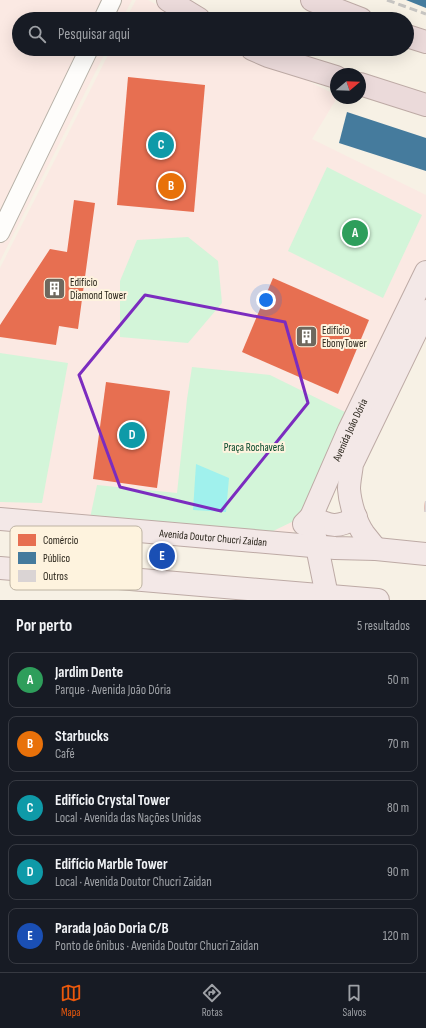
<!DOCTYPE html>
<html lang="pt">
<meta charset="utf-8">
<style>
:root{--surface:#171b24;--page:#20242c;--text:#f1f3f6;--muted:#9ea1a6;--line:#363941;--accent:#ea580c}
body{margin:0;font-family:"Sofia Sans Condensed",sans-serif;background:var(--page);color:var(--text)}
.compass{position:absolute;left:330px;top:68px;width:36px;height:36px;border-radius:50%;background:var(--surface);box-shadow:0 4px 16px #0002;rotate:71deg}
.you{position:absolute;left:266px;top:300px;width:14px;height:14px;margin:-10px;border:3px solid #fff;border-radius:50%;background:#1a73e8;box-shadow:0 0 0 6px #1a73e833}
.badge{display:grid;place-items:center;width:26px;height:26px;border-radius:50%;background:var(--accent);color:#fff;font-size:13px;font-weight:700}
.pin{position:absolute;translate:-50% -50%;border:2px solid #fff;box-shadow:0 1px 4px #0006}
.list{margin:0;padding:0;list-style:none}
h2{display:flex;justify-content:space-between;align-items:center;height:52px;margin:0;padding:0 16px;font-size:17px}
h2 small{font-size:13px;font-weight:400;color:var(--muted)}
.list li{display:grid;grid-template-columns:26px 1fr auto;gap:12px;align-items:center;box-sizing:border-box;height:56px;margin:0 8px 8px;padding:0 8px;border:1px solid var(--line);border-radius:8px}
.list b{display:block;font-size:15px;white-space:nowrap}
.list p{margin:0;font-size:13px;white-space:nowrap;color:var(--muted)}
.list em{font-size:13px;font-style:normal;color:var(--muted)}
.icon{flex:none;width:22px;height:22px;fill:none;stroke:currentColor;stroke-width:2;stroke-linecap:round;stroke-linejoin:round}
.map{position:relative;flex:none;width:426px;height:600px;overflow:hidden}
.search{position:absolute;background:var(--surface);box-shadow:0 4px 16px #0002;left:12px;right:12px;top:12px;height:44px;display:flex;align-items:center;gap:10px;box-sizing:border-box;padding:0 14px;border-radius:22px;color:var(--muted);font-size:15px}
.sheet{height:372px;background:var(--surface)}
nav{display:flex;justify-content:space-around;align-items:center;box-sizing:border-box;height:56px;border-top:1px solid var(--line);background:var(--surface);font-size:11px;color:var(--muted)}
nav a{display:grid;justify-items:center;gap:2px}
nav .on{color:var(--accent)}
.map>svg:first-child{display:block}
.commercial{fill:#fbe9e3}
.green{fill:#d3f5d9}
.water{fill:#a0f1ed}
.shops{fill:#e76f51}
.public{fill:#457b9d}
.building{fill:#dad4d4}
.lines{fill:none;stroke-linecap:round;stroke-linejoin:round}
.minor-casing{stroke:#b6b0a6;stroke-width:20}
.major-casing{stroke:#bdaaa5;stroke-width:24}
.highway-casing{stroke:#bdaaa5;stroke-width:24}
.minor{stroke:#fefdfb;stroke-width:18}
.major{stroke:#f3e8e7;stroke-width:22}
.highway{stroke:#ebdada;stroke-width:22}
.rail{stroke:#c6c4c1;stroke-width:3;stroke-dasharray:8 4;stroke-linecap:butt}
.marked{fill:none;stroke:#7b2cbf;stroke-width:3;stroke-linejoin:round}
.labels{text-anchor:middle;stroke-width:4;stroke-linejoin:round;paint-order:stroke}
.poi-label{font-size:11px;fill:#241f15;stroke:#fef3de;text-anchor:start}
.street-label{font-size:11px;fill:#241f15;stroke:#fef3de}
.park-label{font-size:11px;fill:#004426;stroke:#fef3de}
.key{fill:#fef3de;stroke:#bdb3a2;stroke-width:1}
.key-label{font-size:11px;fill:#241f15}
</style>
<div class="map">
<svg width="426" height="600" viewBox="0 0 426 600">
<rect width="100%" height="100%" fill="#f7f1e5"/>
<g class="commercial">
<path d="M0 0H132L122 19H19V49H107L0 261Z"/>
<path d="M136 0H148L185 19H126Z"/>
<path d="M111 49H245L336 95V98H337L312 139 426 195V271L311 517 289 535 0 518V268Z"/>
</g>
<g class="green">
<path d="M327 167 422 215 383 298 288 251Z"/>
<path d="M188 237 218 261 222 303 188 343 120 337V281L137 240Z"/>
<path d="M0 353 68 363 42 503 0 502Z"/>
<path d="M192 367 270 375 347 413 300 518 269 533 90 518 97 485 177 493 187 399Z"/>
</g>
<path class="water" d="M196 464 229 478 226 512 193 510Z"/>
<g class="shops">
<path d="M128 77 205 85 194 212 117 205Z"/>
<path d="M74 200 95 203 78 329 59 326 56 345 0 337V325L50 249 67 252Z"/>
<path d="M273 278 369 320 338 394 242 352Z"/>
<path d="M106 382 170 391 157 488 93 479Z"/>
<path d="M425 501H426V512H424Z"/>
</g>
<g class="public">
<path d="M406 0H426V8Z"/>
<path d="M347 112 426 138V171L339 143Z"/>
</g>
<path class="building" d="M425 501H426V512H424Z"/>
<g class="lines">
<defs>
<g id="minor">
<path d="M103 19 112 0"/>
<path d="M0 233 89 49"/>
</g>
<g id="major">
<path id="s1" d="M0 519 335 548 376 549 426 554"/>
<path d="M304 524 311 517C329 526 338 529 356 517"/>
<path d="M376 549C372 544 368 539 364 534 356 523 350 503 349 489 349 481 351 473 352 464L426 311"/>
<path d="M0 568 378 600"/>
<path d="M51 572 66 558 87 547 107 540 126 542"/>
<path id="s2" d="M327 596 311 517 349 430 426 272"/>
</g>
<g id="highway">
<path d="M168 0 199 19"/>
<path d="M312 0 361 19"/>
<path d="M407 36 426 42"/>
<path d="M252 49 268 56 336 77"/>
<path d="M360 84 426 105"/>
</g>
</defs>
<use href="#minor" class="minor-casing"/>
<use href="#major" class="major-casing"/>
<use href="#highway" class="highway-casing"/>
<use href="#minor" class="minor"/>
<use href="#major" class="major"/>
<use href="#highway" class="highway"/>
<path class="rail" d="M387 0 426 14"/>
</g>
<path class="marked" d="M145 295 285 322 308 403 221 511 120 487 79 375Z"/>
<defs>
<symbol id="building-square" viewBox="-11 -11 22 22"><rect x="-9" y="-9" width="18" height="18" rx="4" fill="#6e685e" stroke="#fef3de"/><path d="M-4-6H4V6H1V3H-1V6H-4ZM-2.5-4.3h1.7v1.8h-1.7ZM.8-4.3h1.7v1.8H.8ZM-2.5-1h1.7V.8h-1.7ZM.8-1h1.7V.8H.8Z" fill="#fff"/></symbol>
</defs>
<g fill-rule="evenodd">
<use href="#building-square" x="42" y="276" width="25" height="25"/>
<use href="#building-square" x="294" y="324" width="25" height="25"/>
</g>
<g class="labels">
<g class="poi-label">
<text x="70" y="286">Edifício<tspan x="70" dy="13">Diamond Tower</tspan></text>
<text x="322" y="334">Edifício<tspan x="322" dy="13">EbonyTower</tspan></text>
</g>
<g class="street-label">
<text dy="4" stroke="none"><textPath href="#s2" startOffset="176">Avenida João Dória</textPath></text>
<text dy="4" stroke="none"><textPath href="#s1" startOffset="214">Avenida Doutor Chucri Zaidan</textPath></text>
</g>
<g class="park-label">
<text x="254" y="451">Praça Rochaverá</text>
</g>
</g>
<rect x="10" y="526" width="132" height="64" rx="6" class="key"/>
<rect x="18" y="534" width="18" height="12" fill="#e76f51"/>
<rect x="18" y="552" width="18" height="12" fill="#457b9d"/>
<rect x="18" y="570" width="18" height="12" fill="#dad4d4"/>
<g class="key-label">
<text x="43" y="544">Comércio</text>
<text x="43" y="562">Público</text>
<text x="43" y="580">Outros</text>
</g>
</svg>
<svg class="compass" viewBox="-18 -18 36 36"><path d="M0-13l5 13h-10z" fill="#e53935"/><path d="M0 13l5-13h-10z" fill="#9ea1a6"/></svg>
<div class="you"></div>
<div class="pin badge" style="left:355px;top:233px;background:#2e9e5b">A</div>
<div class="pin badge" style="left:171px;top:186px;background:#e8710a">B</div>
<div class="pin badge" style="left:161px;top:145px;background:#0f9aa8">C</div>
<div class="pin badge" style="left:132px;top:435px;background:#0f9aa8">D</div>
<div class="pin badge" style="left:162px;top:556px;background:#1a4fb4">E</div>
<div class="search"><svg class="icon" aria-label="search" viewBox="0 0 24 24"><circle cx="10" cy="10" r="6"/><path d="M15 15l6 6"/></svg>Pesquisar aqui</div>
</div>
<section class="sheet">
<h2>Por perto<small>5 resultados</small></h2>
<ul class="list">
<li><span class="badge" style="background:#2e9e5b">A</span><div><b>Jardim Dente</b><p>Parque · Avenida João Dória</p></div><em>50 m</em></li>
<li><span class="badge" style="background:#e8710a">B</span><div><b>Starbucks</b><p>Café</p></div><em>70 m</em></li>
<li><span class="badge" style="background:#0f9aa8">C</span><div><b>Edifício Crystal Tower</b><p>Local · Avenida das Nações Unidas</p></div><em>80 m</em></li>
<li><span class="badge" style="background:#0f9aa8">D</span><div><b>Edifício Marble Tower</b><p>Local · Avenida Doutor Chucri Zaidan</p></div><em>90 m</em></li>
<li><span class="badge" style="background:#1a4fb4">E</span><div><b>Parada João Doria C/B</b><p>Ponto de ônibus · Avenida Doutor Chucri Zaidan</p></div><em>120 m</em></li>
</ul>
</section>
<nav>
<a class="on"><svg class="icon" aria-label="map" viewBox="0 0 24 24"><path d="M3 6l6-2 6 2 6-2v14l-6 2-6-2-6 2zM9 4v14M15 6v14"/></svg>Mapa</a>
<a><svg class="icon" aria-label="directions" viewBox="0 0 24 24"><path d="M12 3l9 9-9 9-9-9zM9 14v-3h6M13 9l2 2-2 2"/></svg>Rotas</a>
<a><svg class="icon" aria-label="saved" viewBox="0 0 24 24"><path d="M7 4h10v16l-5-4-5 4z"/></svg>Salvos</a>
</nav>
